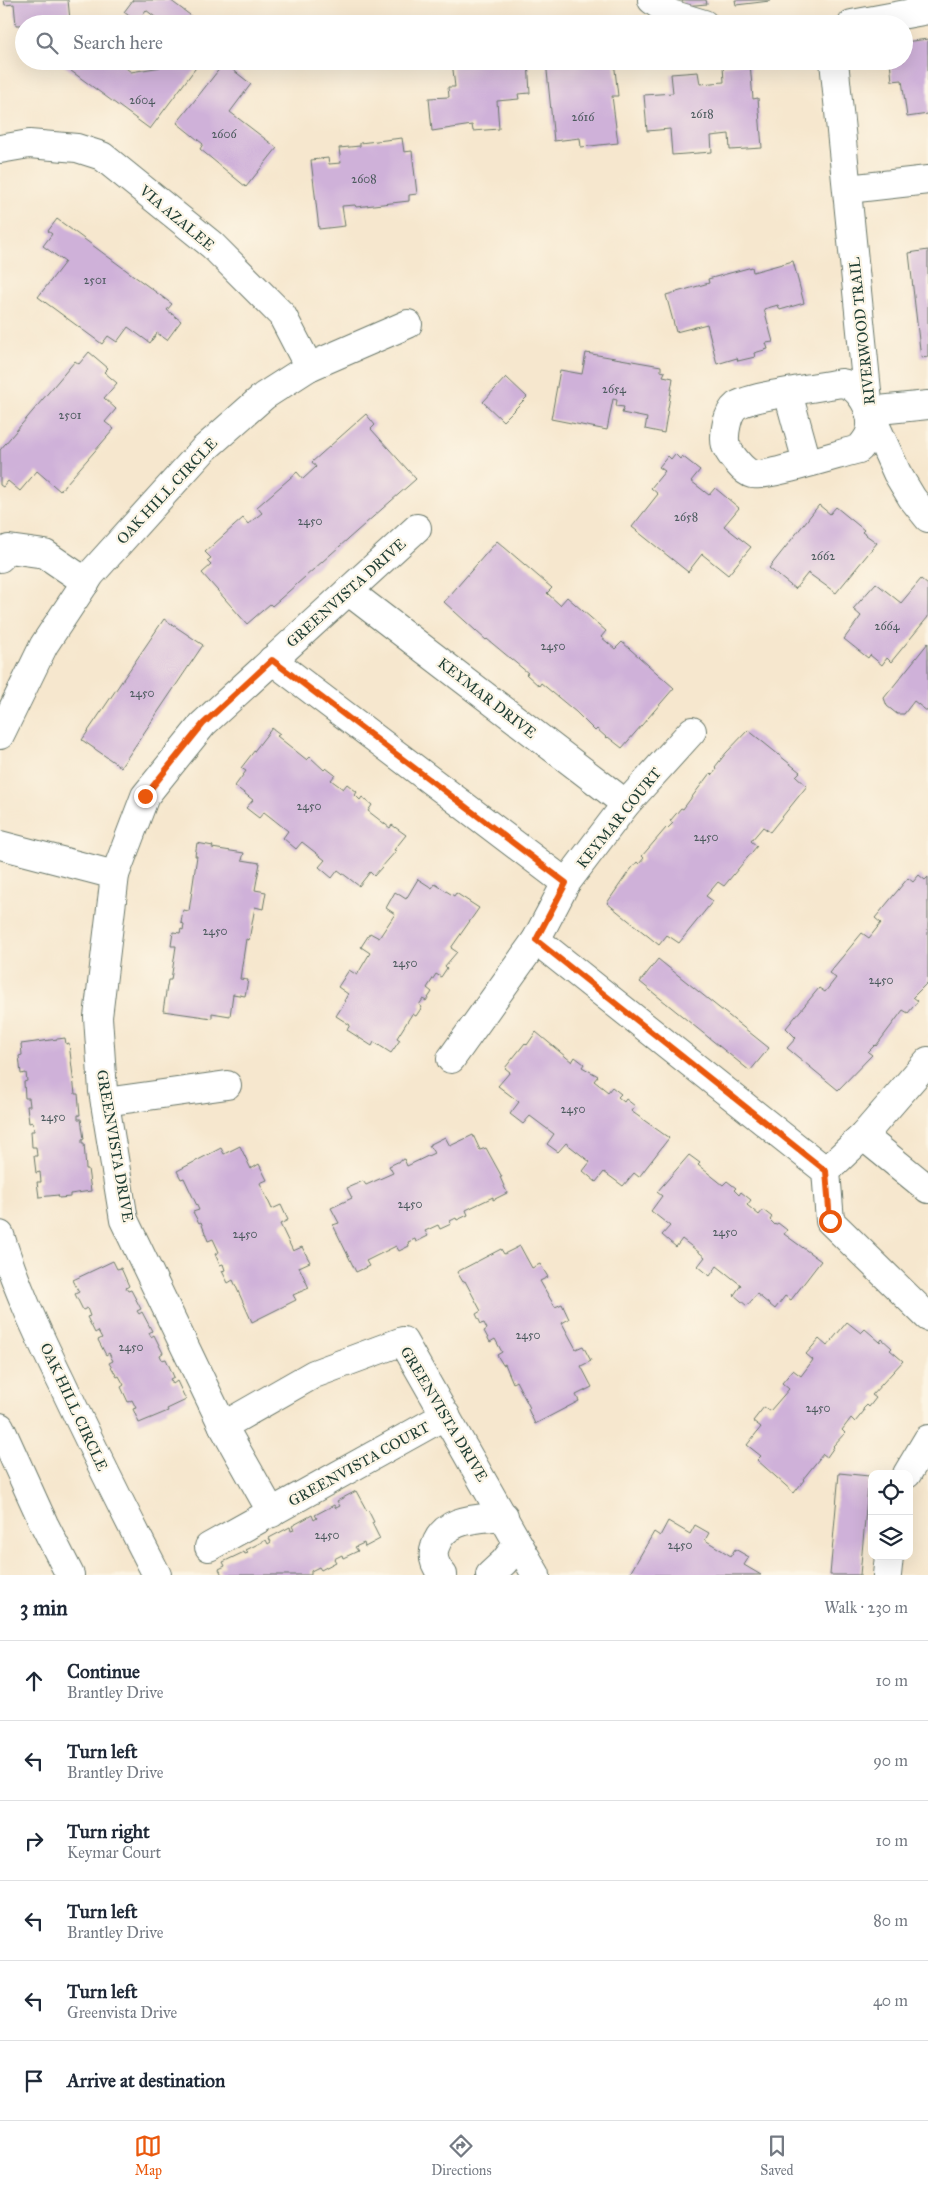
<!DOCTYPE html>
<meta charset="utf-8">
<style>
:root{--surface:#fff;--page:#f6f6f7;--text:#1f2937;--muted:#747a83;--line:#e0e1e3;--accent:#ea580c}
body{margin:0;font-family:"IM FELL Great Primer",serif;background:var(--page);color:var(--text)}
.controls{position:absolute;right:15px;bottom:15px;display:grid;overflow:hidden;border-radius:10px;box-shadow:0 5px 20px #0002}
.controls button{width:45px;height:45px;display:grid;place-items:center;padding:0;border:0;border-bottom:1px solid var(--line);background:var(--surface);color:var(--text);font:25px sans-serif}
.stop{position:absolute;width:15px;height:15px;margin:-11px;border:4px solid #ea580c;border-radius:50%;background:#fff}
.stop.end{background:#ea580c;border-color:#fff;box-shadow:0 1px 5px #0008}
.list{margin:0;padding:0;list-style:none}
h2{display:flex;justify-content:space-between;align-items:center;height:65px;margin:0;padding:0 20px;font-size:21px}
h2 small{font-size:16px;font-weight:400;color:var(--muted)}
.list li{display:grid;grid-template-columns:32px 1fr auto;gap:15px;align-items:center;box-sizing:border-box;height:80px;padding:0 20px;border-top:1px solid var(--line)}
.list b{display:block;font-size:19px;white-space:nowrap}
.list p{margin:0;font-size:16px;white-space:nowrap;color:var(--muted)}
.list em{font-size:16px;font-style:normal;color:var(--muted)}
.icon{flex:none;width:28px;height:28px;fill:none;stroke:currentColor;stroke-width:2;stroke-linecap:round;stroke-linejoin:round}
.map{position:relative;flex:none;width:928px;height:1575px;overflow:hidden}
.search{position:absolute;background:var(--surface);box-shadow:0 5px 20px #0002;left:15px;right:15px;top:15px;height:55px;display:flex;align-items:center;gap:12px;box-sizing:border-box;padding:0 18px;border-radius:28px;color:var(--muted);font-size:19px}
.sheet{height:545px;background:var(--surface)}
nav{display:flex;justify-content:space-around;align-items:center;box-sizing:border-box;height:70px;border-top:1px solid var(--line);background:var(--surface);font-size:14px;color:var(--muted)}
nav a{display:grid;justify-items:center;gap:2px}
nav .on{color:var(--accent)}
.map>svg:first-child{display:block}
.building{fill:#cfb1d9}
.lines{fill:none;stroke-linecap:round;stroke-linejoin:round}
.minor-casing{stroke:#6a786a;stroke-width:30}
.minor{stroke:#fff;stroke-width:28}
.route{stroke:#ea580c;stroke-width:6}
.labels{text-anchor:middle;stroke-width:4.5;stroke-linejoin:round;paint-order:stroke}
.number-label{font-size:12px;fill:#4b5a5d}
.street-label{font-size:15px;fill:#1f3d34;stroke:#fcf5e5}
</style>
<div class="map">
<svg width="928" height="1575" viewBox="0 0 928 1575">
<rect width="100%" height="100%" fill="#fcf5e5"/>
<filter id="ink" filterUnits="userSpaceOnUse"><feTurbulence type="fractalNoise" baseFrequency=".02" numOctaves="2"/><feDisplacementMap in="SourceGraphic" scale="10" xChannelSelector="R" yChannelSelector="G"/><feConvolveMatrix kernelMatrix="1 2 1 2 8 2 1 2 1" color-interpolation-filters="sRGB"/></filter>
<filter id="wash" filterUnits="userSpaceOnUse"><feTurbulence type="fractalNoise" baseFrequency=".0096" numOctaves="4" result="noise"/><feDisplacementMap in="SourceGraphic" scale="20" xChannelSelector="R" yChannelSelector="G"/><feGaussianBlur stdDeviation="1.12" result="paint"/><feColorMatrix in="noise" values="0 0 0 0 0 0 0 0 0 0 0 0 0 0 0 0 0 1.4 0 .05"/><feComposite in="paint" operator="in"/></filter>
<g filter="url(#wash)">
<rect width="100%" height="100%" fill="#f6e7ce"/>
<g id="blocks">
<g class="building">
<path d="M4 0H68L70 20 51 22V24H24L22 33V25H16L14 4 5 5Z"/>
<path d="M133 0H170L190 15 191 24H164L146 10 137 22 124 12Z"/>
<path d="M682 0H706L707 4 683 6Z"/>
<path d="M735 0H770V1L736 5Z"/>
<path d="M928 39V114L907 117 902 80 892 81 890 61H904V42Z"/>
<path d="M66 61H117L131 72 161 67 166 61H201L150 129 63 65Z"/>
<path d="M452 61H528L530 93 518 94 519 99 497 101 499 129 473 131 472 125 432 131 429 98 449 97 448 87H455Z"/>
<path d="M546 61H614L618 96H612L618 143 581 147 580 138 554 141Z"/>
<path d="M224 63 251 84 230 112 277 148 246 187 200 149 203 144 177 123Z"/>
<path d="M750 63 753 99 758 98 762 148 730 150 729 134 711 136 712 152 672 155 670 129 647 131 644 95 673 93 671 74 698 72 700 84 724 82 723 66Z"/>
<path d="M402 138 404 152 412 151 417 194 409 195V201L356 207 355 205 342 206 345 226 319 229 311 160 328 158 329 164 341 163 339 148 360 146V143Z"/>
<path d="M57 219 172 304 167 310 181 321 167 340 157 333 150 343 128 327 117 342 108 336 102 344 38 297 65 262 43 246 52 234 48 231Z"/>
<path d="M928 250V357L921 358 909 253Z"/>
<path d="M793 261 804 303 780 310 778 305 764 309 773 342 766 343 768 349 754 353 755 357 738 361 737 358 717 364 707 324 676 332 666 295 709 283 708 279 752 267 753 272Z"/>
<path d="M89 352 108 368 104 372 117 383 104 398 116 409 105 422 114 429 60 491 37 471 20 491 8 481 3 487 0 485V450L75 361 79 364Z"/>
<path d="M586 353 661 366V371L665 372 663 376 673 378 664 433 645 429 647 418 622 413 624 407 616 406 617 400 613 399 607 430 551 419 560 370 582 374Z"/>
<path d="M506 377 527 397 503 421 483 402Z"/>
<path d="M366 414 375 425 371 429 416 479 280 599 272 606 270 604 247 624 202 573 211 565 207 561 211 558 205 552 243 518 248 524 262 513 257 507 297 472 303 479 316 467 312 462Z"/>
<path d="M675 454 680 459 682 456 700 470 691 481 709 495 715 488 739 508 724 526 751 547 728 575 702 554 688 572 632 527 658 494 651 488 665 471 659 467 668 456 671 459Z"/>
<path d="M819 505 830 514 836 507 864 530 862 532 877 543 836 593 808 573 795 589 769 568Z"/>
<path d="M497 541 552 588 547 593 560 605 567 597 606 631 601 637 615 649 622 642 674 688 622 748 608 737 607 738 597 729 595 731 576 712 541 683 539 686 526 674 528 673 487 639 486 640 444 602Z"/>
<path d="M921 579 928 585V617L891 662 887 658 882 665 870 655 868 658 844 639 861 616 853 609 876 583 901 603Z"/>
<path d="M164 619 203 645 121 767 82 740Z"/>
<path d="M928 643V712L914 701 904 714H897L887 706 884 698Z"/>
<path d="M272 728 280 734 277 736 307 760 310 757 324 770 326 768 335 775 331 780 343 789 347 784 357 792 355 795 360 800 362 797 372 805 368 811 390 828 392 825 406 835 394 850 396 851 374 876 370 872 359 886 338 870 332 878 319 867 325 860 302 842 296 849 283 838 288 831 264 812 259 818 246 808 253 800 235 786 246 771 241 768Z"/>
<path d="M748 730 800 772 796 776 807 786 770 832 763 827 751 841 757 846 724 886 718 882 706 896 713 901 679 943 667 935 659 945 607 903 627 874 637 862 639 864 644 858 642 856 666 828 667 829 673 823 670 821 681 808 683 809 710 773 712 775 717 769 715 767 726 753Z"/>
<path d="M197 843 213 846 212 848 244 853 242 860 260 863 255 890 266 892 263 909 255 907 249 940 246 939 240 979 248 980 245 996 233 994 230 1016 212 1013V1018L163 1011 168 980H171L176 946H171L173 932 180 933 181 929 183 930 184 924 181 923 183 910 189 911 197 856H195Z"/>
<path d="M919 875 925 880 928 877V982L913 997 918 1001 908 1013 903 1010 876 1046 875 1045 868 1052 872 1055 838 1090 787 1048 796 1038 786 1028 819 988 825 992 836 978 829 973 862 933 869 938 881 923 875 918 908 878 913 882Z"/>
<path d="M418 879 432 888 435 884 454 896 456 893 479 908 451 948 457 952 445 966 447 968 441 977 436 974 427 988 432 992 426 1001 423 999 419 1005 422 1007 416 1016 412 1014 397 1038 400 1040 391 1053 374 1042 372 1046 347 1030 350 1025 336 1016 345 1002 344 1001 348 994 338 987 349 970 357 975 370 953 361 947 370 933 379 938 395 914 386 908 395 892 406 899Z"/>
<path d="M658 959 769 1048 750 1071 640 982Z"/>
<path d="M536 1032 572 1062 575 1057 584 1064 582 1067 598 1076 594 1081 608 1092 612 1087 621 1094 618 1097 624 1102 626 1099 635 1106 631 1111 669 1138 639 1177 634 1173 623 1186 604 1172 596 1182 583 1171 590 1162 566 1143 558 1152 547 1144 554 1134 530 1116 523 1124 510 1114 519 1102 498 1086 510 1072 505 1068 525 1043 527 1045Z"/>
<path d="M65 1038 66 1044 69 1043 75 1094H78L80 1115H78V1119H81L84 1139 82 1140V1143H84L86 1169H88L91 1191 70 1194V1197L59 1198 58 1195 39 1197 37 1182H41L40 1172 36 1173 34 1156H37L36 1147H32L31 1131H34L33 1122 29 1123 27 1106H30L29 1098H25L24 1082 27 1081 26 1073 21 1074 19 1056 22 1055 21 1044Z"/>
<path d="M473 1135 480 1150 486 1148 502 1177H500L507 1193 493 1200V1197L466 1210 468 1215 457 1220 456 1218 450 1221 451 1224 440 1229 438 1225 425 1231 428 1236 416 1242 415 1239 408 1242 409 1246 399 1251 396 1246 366 1261 369 1266 356 1272 333 1225 339 1223 331 1208 352 1198 347 1188 363 1181 366 1185 393 1173 389 1166 404 1159 407 1166 434 1153 429 1145 445 1137 450 1146Z"/>
<path d="M240 1146 251 1169 259 1164 267 1180 260 1183 272 1209 281 1205 288 1220 280 1224 293 1251 302 1247 310 1262 299 1267 309 1288 293 1295 296 1300 252 1322 233 1280 228 1283 222 1271 225 1270 223 1264 220 1265 215 1254 219 1252 213 1239 208 1241 201 1222 199 1223 193 1212 199 1210 184 1178 181 1179 177 1171 221 1148 224 1154Z"/>
<path d="M689 1155 700 1163 698 1165 723 1185 727 1181 736 1188 734 1190 739 1195 741 1192 751 1200 747 1205 759 1215 763 1210 772 1217 770 1220 775 1225 778 1223 787 1230 784 1234 821 1261 791 1300 785 1296 775 1309 757 1294 747 1306 734 1295 741 1285 717 1266 710 1276 698 1266 705 1257 682 1239 676 1247 662 1235 670 1226 651 1211 662 1196 657 1192Z"/>
<path d="M520 1246 532 1268 540 1264 548 1277 540 1281 555 1307 562 1304 569 1319 562 1323 576 1349 583 1346 591 1361 581 1366 592 1387 576 1395 579 1401 535 1424 528 1409 530 1408 516 1381 513 1383 505 1364 503 1365 497 1355 502 1352 495 1339 490 1342 484 1331 487 1329 484 1323 481 1324 476 1314 481 1311 465 1281 463 1282 457 1272 501 1249 504 1254Z"/>
<path d="M113 1261 117 1269 121 1268 129 1286 126 1288 128 1291 131 1290 141 1309 137 1311 139 1314 142 1312 152 1331 149 1333 151 1337 154 1335 163 1353 160 1355 162 1360 166 1359 174 1377 170 1379 173 1384 177 1381 186 1400 167 1409 168 1411 139 1423 133 1409 136 1408 132 1400 128 1402 121 1387 124 1385 119 1376 117 1377 109 1363 113 1361 109 1353 106 1355 98 1340 102 1338 98 1331 95 1333 87 1317 90 1316 87 1308 83 1310 75 1294 79 1292 73 1280Z"/>
<path d="M847 1322 861 1333 865 1329 880 1342 882 1339 892 1348 890 1350 903 1361 872 1395 876 1398 869 1407 867 1405 863 1409 864 1411 855 1422 851 1418 842 1430 845 1433 833 1446 834 1447 827 1457 823 1454 803 1479 804 1480 794 1493 757 1460 761 1456 747 1445 761 1427 753 1421 764 1407 770 1411 789 1389 782 1383 793 1370 801 1376 813 1360 806 1354 819 1339 827 1346Z"/>
<path d="M839 1473 869 1476 860 1575H830Z"/>
<path d="M356 1491 367 1511 368 1510 374 1522 372 1523 380 1539 365 1547 364 1543 355 1547 358 1551 343 1558 342 1555 334 1559 336 1562 321 1570 319 1567 311 1571V1575H222L219 1569 225 1566 223 1562 244 1552 245 1554 248 1553 246 1550 266 1540 268 1544 271 1542 269 1538 290 1527 291 1531 294 1530 292 1526 312 1515 314 1520 317 1518 315 1515 334 1505 336 1508 340 1506 337 1501Z"/>
<path d="M668 1521 690 1534 695 1525 709 1533 705 1540 731 1556 735 1549 749 1557 744 1565 761 1575H629L654 1532 660 1536Z"/>
</g>
</g>
</g>
<g filter="url(#ink)">
<use href="#blocks" fill-opacity="0" stroke="#6a786a" stroke-width="1"/>
<g class="lines">
<defs>
<g id="minor">
<path d="M652 0 671 14 704 24"/>
<path d="M852 24 928 10"/>
<path d="M834 61 869 411 897 473 912 498 928 518"/>
<path d="M0 149 29 144 77 148 102 156 212 245 282 315 309 367"/>
<path d="M848 189 928 180"/>
<path d="M841 383C860 385 875 413 870 432 868 439 864 443 859 449 842 453 763 478 752 474 743 472 730 454 726 446 723 436 727 413 736 406 751 396 819 387 841 383Z"/>
<path d="M788 393 807 462"/>
<path d="M869 411 928 405"/>
<path d="M0 558 9 549 45 554 86 582"/>
<path d="M348 591 626 804"/>
<path d="M272 660 566 883"/>
<path d="M0 735 44 645 91 574 203 450 264 396 309 367 408 324"/>
<path d="M0 845 115 875"/>
<path d="M536 940 826 1171 830 1221 928 1317"/>
<path d="M451 1059 536 940 566 883 626 804 692 731"/>
<path d="M105 1102 227 1085"/>
<path d="M863 1136 928 1189"/>
<path d="M826 1171 863 1136 928 1061"/>
<path d="M0 1235C15 1285 38 1334 61 1381 92 1447 124 1511 157 1575"/>
<path d="M223 1426 314 1374 403 1341 536 1575"/>
<path d="M0 1427 44 1524 70 1575"/>
<path d="M907 1474 928 1439"/>
<path d="M272 1513 223 1426 124 1220 103 1091 98 1017 115 875 145 796 203 724 417 528"/>
<path d="M209 1547 446 1415"/>
<path d="M443 1575C436 1567 431 1558 435 1547 444 1517 478 1519 504 1516"/>
<path d="M490 1575 504 1562 518 1544"/>
<path d="M887 1575 889 1556"/>
</g>
</defs>
<use href="#minor" class="minor-casing"/>
<use href="#minor" class="minor"/>
</g>
</g>
<g class="lines" filter="url(#ink)">
<path class="route" d="M145 796 203 724 272 660 566 883 536 940 826 1171 830 1221"/>
</g>
<g class="labels">
<g class="number-label">
<text x="142" y="104">2604</text>
<text x="702" y="118">2618</text>
<text x="583" y="121">2616</text>
<text x="224" y="138">2606</text>
<text x="364" y="183">2608</text>
<text x="95" y="284">2501</text>
<text x="614" y="393">2654</text>
<text x="70" y="419">2501</text>
<text x="686" y="521">2658</text>
<text x="310" y="525">2450</text>
<text x="823" y="560">2662</text>
<text x="887" y="630">2664</text>
<text x="553" y="650">2450</text>
<text x="142" y="697">2450</text>
<text x="309" y="810">2450</text>
<text x="706" y="841">2450</text>
<text x="215" y="935">2450</text>
<text x="405" y="967">2450</text>
<text x="881" y="984">2450</text>
<text x="573" y="1113">2450</text>
<text x="53" y="1121">2450</text>
<text x="410" y="1208">2450</text>
<text x="725" y="1236">2450</text>
<text x="245" y="1238">2450</text>
<text x="528" y="1339">2450</text>
<text x="131" y="1351">2450</text>
<text x="818" y="1412">2450</text>
<text x="327" y="1539">2450</text>
<text x="680" y="1549">2450</text>
</g>
<g class="street-label">
<text transform="translate(177 218) rotate(40)" y="5">VIA AZALEE</text>
<text transform="translate(862 331) rotate(-96)" y="5">RIVERWOOD TRAIL</text>
<text transform="translate(167 491) rotate(-47)" y="5">OAK HILL CIRCLE</text>
<text transform="translate(346 593) rotate(-42)" y="5">GREENVISTA DRIVE</text>
<text transform="translate(487 698) rotate(38)" y="5">KEYMAR DRIVE</text>
<text transform="translate(619 818) rotate(-51)" y="5">KEYMAR COURT</text>
<text transform="translate(115 1146) rotate(80)" y="5">GREENVISTA DRIVE</text>
<text transform="translate(74 1407) rotate(65)" y="5">OAK HILL CIRCLE</text>
<text transform="translate(444 1414) rotate(59)" y="5">GREENVISTA DRIVE</text>
<text transform="translate(359 1464) rotate(-29)" y="5">GREENVISTA COURT</text>
</g>
</g>
</svg>
<div class="controls">
<button><svg class="icon" aria-label="locate" viewBox="0 0 24 24"><circle cx="12" cy="12" r="6"/><path d="M12 2v4M12 18v4M2 12h4M18 12h4"/></svg></button>
<button><svg class="icon" aria-label="layers" viewBox="0 0 24 24"><path d="M12 4l9 5-9 5-9-5zM3 14l9 5 9-5"/></svg></button>
</div>
<div class="stop" style="left:830px;top:1221px"></div>
<div class="stop end" style="left:145px;top:796px"></div>
<div class="search"><svg class="icon" aria-label="search" viewBox="0 0 24 24"><circle cx="10" cy="10" r="6"/><path d="M15 15l6 6"/></svg>Search here</div>
</div>
<section class="sheet">
<h2>3 min<small>Walk · 230 m</small></h2>
<ul class="list">
<li><svg class="icon" aria-label="ahead" viewBox="0 0 24 24"><path d="M12 20V5M6 11l6-6 6 6"/></svg><div><b>Continue</b><p>Brantley Drive</p></div><em>10 m</em></li>
<li><svg class="icon" aria-label="left" viewBox="0 0 24 24"><path d="M17 20v-9H6M10 6l-5 5 5 5"/></svg><div><b>Turn left</b><p>Brantley Drive</p></div><em>90 m</em></li>
<li><svg class="icon" aria-label="right" viewBox="0 0 24 24"><path d="M7 20v-9h11M14 6l5 5-5 5"/></svg><div><b>Turn right</b><p>Keymar Court</p></div><em>10 m</em></li>
<li><svg class="icon" aria-label="left" viewBox="0 0 24 24"><path d="M17 20v-9H6M10 6l-5 5 5 5"/></svg><div><b>Turn left</b><p>Brantley Drive</p></div><em>80 m</em></li>
<li><svg class="icon" aria-label="left" viewBox="0 0 24 24"><path d="M17 20v-9H6M10 6l-5 5 5 5"/></svg><div><b>Turn left</b><p>Greenvista Drive</p></div><em>40 m</em></li>
<li><svg class="icon" aria-label="arrive" viewBox="0 0 24 24"><path d="M6 21V4h12l-3 4 3 4H6"/></svg><div><b>Arrive at destination</b></div></li>
</ul>
</section>
<nav>
<a class="on"><svg class="icon" aria-label="map" viewBox="0 0 24 24"><path d="M3 6l6-2 6 2 6-2v14l-6 2-6-2-6 2zM9 4v14M15 6v14"/></svg>Map</a>
<a><svg class="icon" aria-label="directions" viewBox="0 0 24 24"><path d="M12 3l9 9-9 9-9-9zM9 14v-3h6M13 9l2 2-2 2"/></svg>Directions</a>
<a><svg class="icon" aria-label="saved" viewBox="0 0 24 24"><path d="M7 4h10v16l-5-4-5 4z"/></svg>Saved</a>
</nav>
